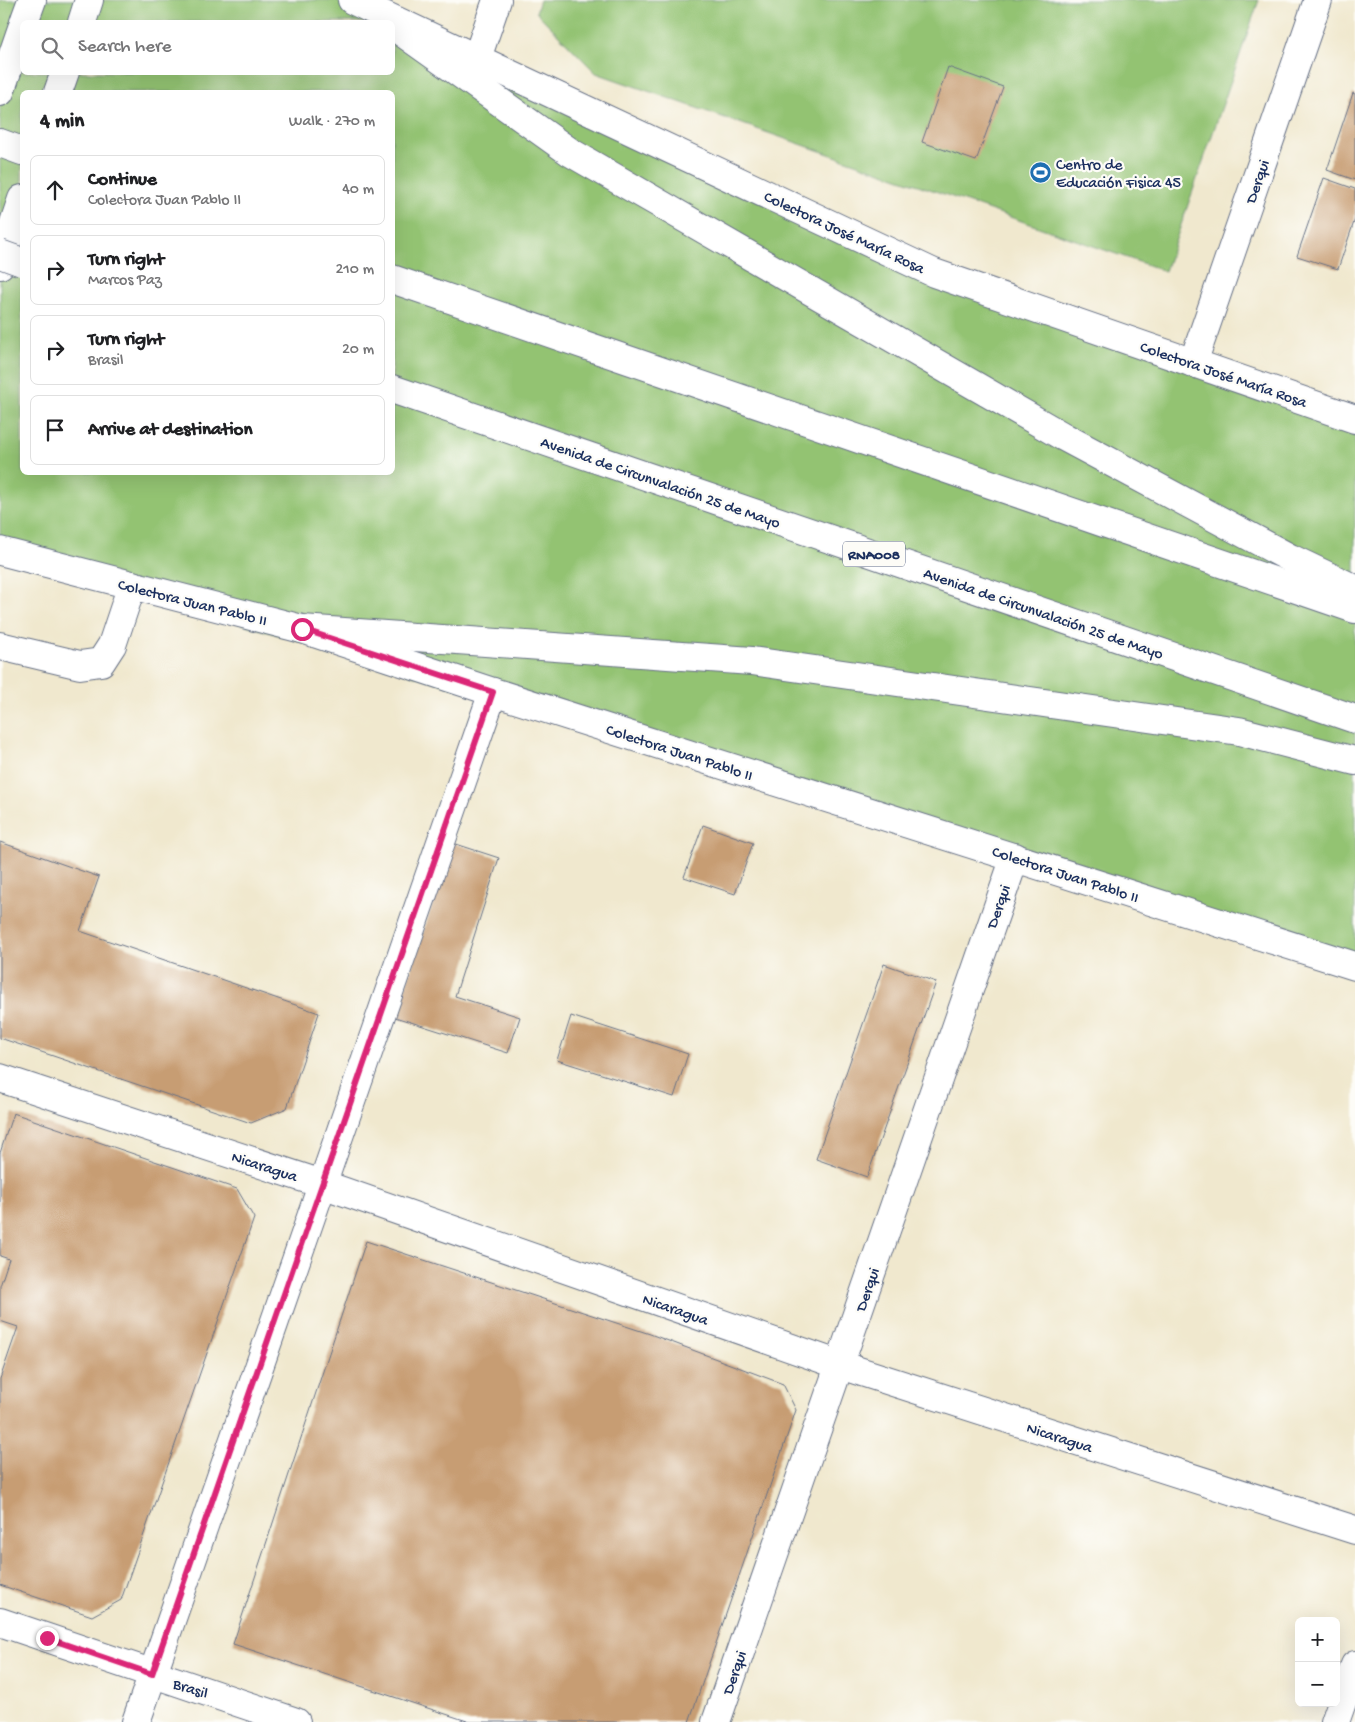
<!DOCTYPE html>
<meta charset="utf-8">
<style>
:root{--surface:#fff;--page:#f6f6f6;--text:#202124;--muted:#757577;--line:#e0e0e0}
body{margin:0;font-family:"Gochi Hand",sans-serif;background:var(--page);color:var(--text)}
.controls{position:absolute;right:15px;bottom:15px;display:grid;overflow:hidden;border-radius:8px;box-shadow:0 5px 20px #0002}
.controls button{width:45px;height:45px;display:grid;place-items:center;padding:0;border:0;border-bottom:1px solid var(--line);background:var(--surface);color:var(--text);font:25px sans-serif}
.stop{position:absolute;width:15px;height:15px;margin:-11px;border:4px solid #db2777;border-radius:50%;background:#fff}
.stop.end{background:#db2777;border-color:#fff;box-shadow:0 1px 5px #0008}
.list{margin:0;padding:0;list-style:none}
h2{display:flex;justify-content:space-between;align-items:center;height:65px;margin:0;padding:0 20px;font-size:21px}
h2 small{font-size:16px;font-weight:400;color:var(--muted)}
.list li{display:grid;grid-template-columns:32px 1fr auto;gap:15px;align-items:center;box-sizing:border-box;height:70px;margin:0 10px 10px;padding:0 10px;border:1px solid var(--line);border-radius:8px}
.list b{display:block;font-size:19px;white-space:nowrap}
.list p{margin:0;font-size:16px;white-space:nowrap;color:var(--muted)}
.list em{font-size:16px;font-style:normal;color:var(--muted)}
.icon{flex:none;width:28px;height:28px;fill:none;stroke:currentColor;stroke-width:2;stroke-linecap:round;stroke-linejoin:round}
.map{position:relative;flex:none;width:1355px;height:1722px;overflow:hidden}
.search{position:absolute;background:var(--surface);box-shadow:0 5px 20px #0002;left:20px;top:20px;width:375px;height:55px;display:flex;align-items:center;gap:12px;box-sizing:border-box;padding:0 18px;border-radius:8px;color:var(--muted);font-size:19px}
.panel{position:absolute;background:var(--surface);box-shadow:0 5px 20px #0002;left:20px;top:90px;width:375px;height:385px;border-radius:8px}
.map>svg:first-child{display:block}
.green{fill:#93c372;stroke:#577968;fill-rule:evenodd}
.building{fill:#c79d73}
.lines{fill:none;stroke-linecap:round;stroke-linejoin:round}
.minor-casing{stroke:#667085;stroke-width:30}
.major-casing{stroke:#667085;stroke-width:30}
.highway-casing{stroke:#667085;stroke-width:30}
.minor{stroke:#fff;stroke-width:28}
.major{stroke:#fff;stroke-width:28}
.highway{stroke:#fff;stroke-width:28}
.highway-bridge-casing{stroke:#667085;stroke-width:30;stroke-linecap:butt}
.highway-bridge{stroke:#fff;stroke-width:28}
.route{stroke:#db2777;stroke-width:6}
.labels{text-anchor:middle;stroke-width:4.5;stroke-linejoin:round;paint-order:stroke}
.shield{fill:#fdfcf7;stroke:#5f6c8c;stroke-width:1}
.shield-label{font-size:15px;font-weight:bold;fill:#1b2f5e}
.poi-label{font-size:16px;fill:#1b2f5e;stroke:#fdfcf7;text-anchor:start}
.street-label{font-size:16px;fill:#1b2f5e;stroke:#fdfcf7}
</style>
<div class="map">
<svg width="1355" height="1722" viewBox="0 0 1355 1722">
<rect width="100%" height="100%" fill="#fdfcf7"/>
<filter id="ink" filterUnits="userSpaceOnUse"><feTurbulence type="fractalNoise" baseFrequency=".02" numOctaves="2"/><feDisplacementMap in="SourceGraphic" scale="10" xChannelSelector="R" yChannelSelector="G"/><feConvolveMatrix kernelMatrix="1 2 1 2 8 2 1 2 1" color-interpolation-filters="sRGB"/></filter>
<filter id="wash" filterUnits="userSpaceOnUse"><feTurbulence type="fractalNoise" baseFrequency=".0096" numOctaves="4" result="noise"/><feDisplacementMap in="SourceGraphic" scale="20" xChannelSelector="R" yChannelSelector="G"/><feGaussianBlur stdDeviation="1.12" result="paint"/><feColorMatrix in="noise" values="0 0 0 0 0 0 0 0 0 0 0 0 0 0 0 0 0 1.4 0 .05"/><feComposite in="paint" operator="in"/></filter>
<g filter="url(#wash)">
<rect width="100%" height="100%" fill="#f0e8ce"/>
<g class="green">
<path d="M0 0H352L934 273 1355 419V966L1015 857 0 551ZM22 22H392V72H22ZM22 92H392V472H22Z"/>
<path d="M540 0H1259L1165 271 596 73 536 12Z"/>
</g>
<g id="blocks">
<g class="building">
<path d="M948 67 1003 87 976 161 922 142Z"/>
<path d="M1353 93 1355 94V180L1327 170Z"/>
<path d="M1324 178 1355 189V219L1338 269 1297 256Z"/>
<path d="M703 825 753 843 735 894 684 877Z"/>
<path d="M0 842 99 877 80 931 319 1013 287 1108 251 1123 0 1038Z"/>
<path d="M453 843 499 858 455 996 520 1017 508 1053 395 1017Z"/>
<path d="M884 964 936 982 867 1177 816 1159Z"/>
<path d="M571 1016 688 1054 674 1097 557 1060Z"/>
<path d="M13 1113 237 1189 254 1218 121 1600 92 1616 0 1585V1379L18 1327 0 1321V1286L9 1259 0 1256V1153Z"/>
<path d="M366 1241 650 1334 783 1384 796 1410 689 1722H470L233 1644Z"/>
</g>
</g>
</g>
<g filter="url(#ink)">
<use href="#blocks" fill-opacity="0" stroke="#667085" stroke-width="1"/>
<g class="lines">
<defs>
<g id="minor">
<path d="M477 58 497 0"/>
<path d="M1193 363 1318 0"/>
<path d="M0 646 80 665 101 662 112 645 132 585"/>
<path d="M0 1078 322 1184 840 1365 1355 1530"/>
<path d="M0 1622 296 1722"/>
<path d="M136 1722 493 692"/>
<path d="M716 1722 1015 857"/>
<path d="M1335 1722 1355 1665"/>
</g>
<g id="major">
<path d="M352 0 934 273 1355 419"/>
<path d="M24 22 32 0"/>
<path d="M82 22 89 0"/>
<path d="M0 92 22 28"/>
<path d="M58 92 65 72"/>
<path d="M0 265 22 199"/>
<path d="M0 551 302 629 493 692 1355 966"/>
</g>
<g id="highway">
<path d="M392 25 570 152 1064 437 1290 558 1355 589"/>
<path d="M0 143 22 151"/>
<path d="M392 279 1355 609"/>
<path d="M392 389 1355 719"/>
<path d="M302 629 752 661 1239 731 1355 761"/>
</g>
</defs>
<use href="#minor" class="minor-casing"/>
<use href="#major" class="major-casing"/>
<use href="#highway" class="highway-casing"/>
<use href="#minor" class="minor"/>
<use href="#major" class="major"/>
<use href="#highway" class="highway"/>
<defs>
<path id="highway-bridge" d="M0 254 22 262"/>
</defs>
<use href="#highway-bridge" class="highway-bridge-casing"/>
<use href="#highway-bridge" class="highway-bridge"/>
</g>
</g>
<g class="lines" filter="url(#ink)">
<path class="route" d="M47 1638 152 1674 493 692 302 629"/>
</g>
<defs>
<symbol id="stadium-disc" viewBox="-11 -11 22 22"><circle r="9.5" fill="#1f6fb2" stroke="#fdfcf7"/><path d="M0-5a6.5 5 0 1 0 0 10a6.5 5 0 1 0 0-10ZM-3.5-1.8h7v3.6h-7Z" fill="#fff"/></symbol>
</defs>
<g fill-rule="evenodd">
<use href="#stadium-disc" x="1028" y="160" width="25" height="25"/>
</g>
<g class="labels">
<rect class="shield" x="843" y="541.5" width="62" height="25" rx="4"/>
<g class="shield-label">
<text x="874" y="559">RNA008</text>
</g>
<g class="poi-label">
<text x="1056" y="169">Centro de<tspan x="1056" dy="18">Educación Fisica 45</tspan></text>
</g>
<g class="street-label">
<text transform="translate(1256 181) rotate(-71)" y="6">Derqui</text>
<text transform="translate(845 231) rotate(25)" y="6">Colectora José María Rosa</text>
<text transform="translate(1224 373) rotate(19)" y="6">Colectora José María Rosa</text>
<text transform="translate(661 481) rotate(19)" y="6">Avenida de Circunvalación 25 de Mayo</text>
<text transform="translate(193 601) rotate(14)" y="6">Colectora Juan Pablo II</text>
<text transform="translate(1044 612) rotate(19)" y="6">Avenida de Circunvalación 25 de Mayo</text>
<text transform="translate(680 751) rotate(18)" y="6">Colectora Juan Pablo II</text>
<text transform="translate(1066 873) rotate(18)" y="6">Colectora Juan Pablo II</text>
<text transform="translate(997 906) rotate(-71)" y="6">Derqui</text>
<text transform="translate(265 1165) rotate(18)" y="6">Nicaragua</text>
<text transform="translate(866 1289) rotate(-71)" y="6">Derqui</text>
<text transform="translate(676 1308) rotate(19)" y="6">Nicaragua</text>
<text transform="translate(1060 1436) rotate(18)" y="6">Nicaragua</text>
<text transform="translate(733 1672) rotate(-71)" y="6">Derqui</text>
<text transform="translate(191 1687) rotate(18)" y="6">Brasil</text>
</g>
</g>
</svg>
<div class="controls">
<button>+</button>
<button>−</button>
</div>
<div class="stop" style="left:302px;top:629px"></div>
<div class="stop end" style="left:47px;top:1638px"></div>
<div class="search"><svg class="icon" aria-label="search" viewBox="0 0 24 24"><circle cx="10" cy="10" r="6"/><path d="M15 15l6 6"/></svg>Search here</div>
<section class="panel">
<h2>4 min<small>Walk · 270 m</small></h2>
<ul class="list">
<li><svg class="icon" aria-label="ahead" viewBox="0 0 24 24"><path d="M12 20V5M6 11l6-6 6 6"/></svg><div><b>Continue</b><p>Colectora Juan Pablo II</p></div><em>40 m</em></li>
<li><svg class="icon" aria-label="right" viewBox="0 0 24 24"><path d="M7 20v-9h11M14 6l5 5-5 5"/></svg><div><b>Turn right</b><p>Marcos Paz</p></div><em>210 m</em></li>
<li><svg class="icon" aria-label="right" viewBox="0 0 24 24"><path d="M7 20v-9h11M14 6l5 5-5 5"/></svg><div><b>Turn right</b><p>Brasil</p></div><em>20 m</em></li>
<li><svg class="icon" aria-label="arrive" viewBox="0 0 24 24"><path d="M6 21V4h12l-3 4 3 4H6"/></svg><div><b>Arrive at destination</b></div></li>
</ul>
</section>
</div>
